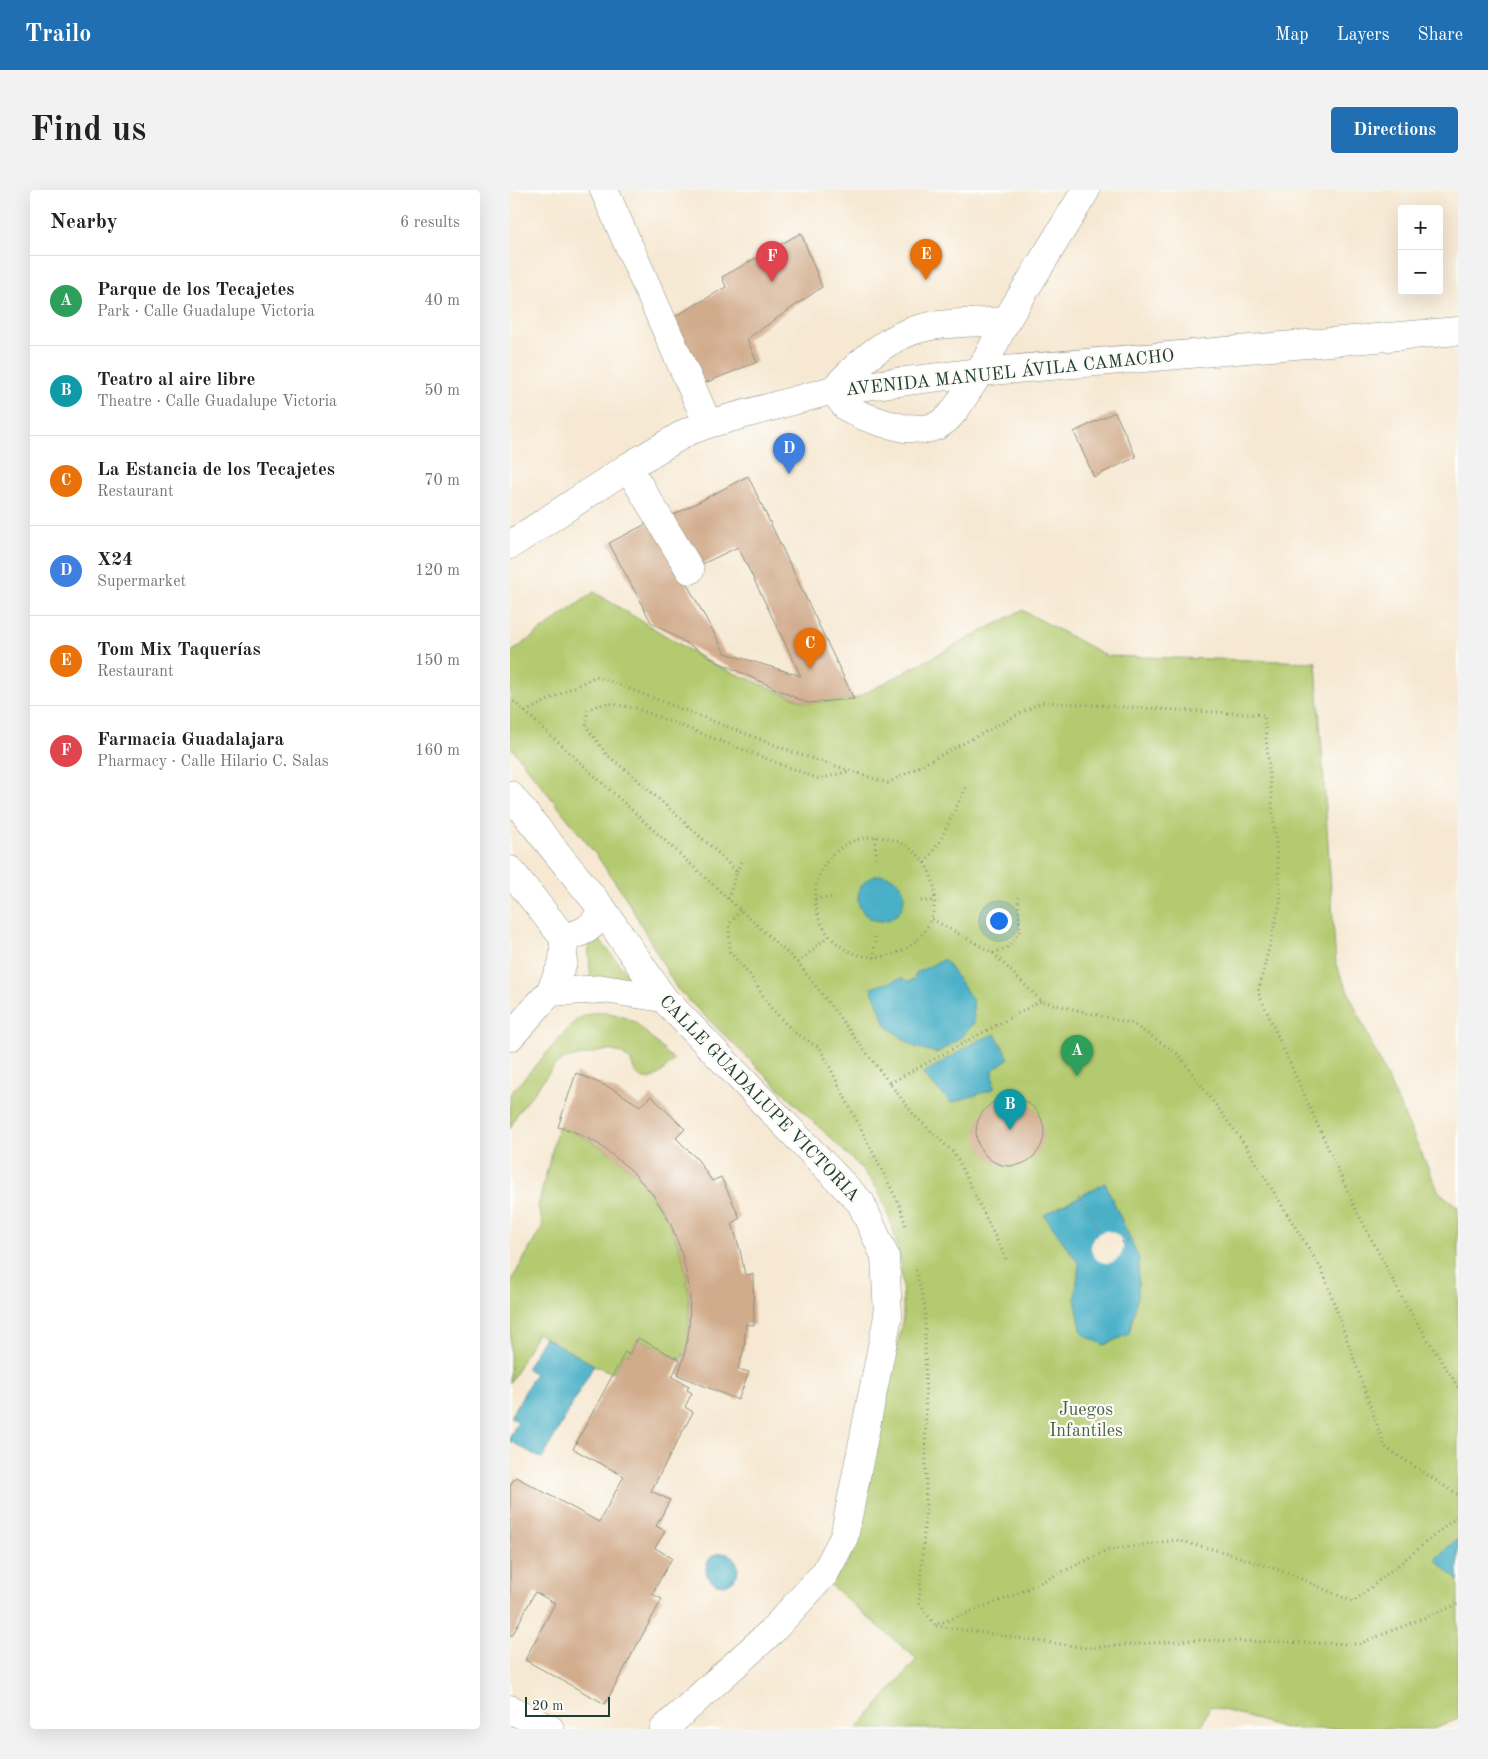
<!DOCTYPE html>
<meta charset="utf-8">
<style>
:root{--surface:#fff;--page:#f2f2f2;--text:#202124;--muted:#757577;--line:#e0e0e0;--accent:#1f6fb2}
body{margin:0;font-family:"Old Standard TT",serif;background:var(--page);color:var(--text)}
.controls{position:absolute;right:15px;top:15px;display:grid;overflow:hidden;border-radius:5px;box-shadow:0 5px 20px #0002}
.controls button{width:45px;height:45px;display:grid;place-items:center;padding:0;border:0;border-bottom:1px solid var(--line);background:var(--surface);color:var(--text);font:25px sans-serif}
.scale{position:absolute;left:15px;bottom:12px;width:85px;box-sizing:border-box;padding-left:5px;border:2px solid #1f3d34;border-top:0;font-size:14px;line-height:18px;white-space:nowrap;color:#1f3d34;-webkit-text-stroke:4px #fdfcf7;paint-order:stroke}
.you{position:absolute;left:488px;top:730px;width:18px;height:18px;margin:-12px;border:4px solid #fff;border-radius:50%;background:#1a73e8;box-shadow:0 0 0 8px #1a73e833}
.badge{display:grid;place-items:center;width:32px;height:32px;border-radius:50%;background:var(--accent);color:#fff;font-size:16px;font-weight:700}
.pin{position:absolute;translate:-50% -41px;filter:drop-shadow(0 1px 2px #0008)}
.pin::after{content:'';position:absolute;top:26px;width:18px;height:15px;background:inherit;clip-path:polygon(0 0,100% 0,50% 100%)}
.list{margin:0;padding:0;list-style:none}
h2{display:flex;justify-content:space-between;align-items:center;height:65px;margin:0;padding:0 20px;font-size:21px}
h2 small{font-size:16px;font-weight:400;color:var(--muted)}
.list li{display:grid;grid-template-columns:32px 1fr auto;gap:15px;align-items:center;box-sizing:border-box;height:90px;padding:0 20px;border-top:1px solid var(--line)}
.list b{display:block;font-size:19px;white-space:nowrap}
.list p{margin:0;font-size:16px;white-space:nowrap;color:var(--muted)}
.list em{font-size:16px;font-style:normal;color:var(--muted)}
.map{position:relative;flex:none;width:948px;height:1539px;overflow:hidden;border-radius:5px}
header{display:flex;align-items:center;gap:30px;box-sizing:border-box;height:70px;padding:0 25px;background:var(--accent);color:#fff}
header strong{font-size:24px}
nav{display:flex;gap:28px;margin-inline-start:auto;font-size:18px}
.intro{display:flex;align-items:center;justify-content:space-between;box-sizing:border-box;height:120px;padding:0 30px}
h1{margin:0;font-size:35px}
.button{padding:12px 22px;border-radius:5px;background:var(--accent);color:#fff;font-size:18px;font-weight:700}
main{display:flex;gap:30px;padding:0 30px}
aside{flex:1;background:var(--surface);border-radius:5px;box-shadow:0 5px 20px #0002}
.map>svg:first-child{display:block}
.green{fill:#b4ca6f;stroke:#6a8452}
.water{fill:#49b0c8;stroke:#34767e}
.pier{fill:#f6e8d2}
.building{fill:#d1ac8c}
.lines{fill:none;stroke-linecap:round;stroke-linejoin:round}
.minor-casing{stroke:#8a9283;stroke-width:29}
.major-casing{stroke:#8a9283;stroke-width:29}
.path{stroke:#8a9283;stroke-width:3;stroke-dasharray:1 4;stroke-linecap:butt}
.minor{stroke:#fff;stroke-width:28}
.major{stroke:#fff;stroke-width:28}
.labels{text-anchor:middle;stroke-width:4.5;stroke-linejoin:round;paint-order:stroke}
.street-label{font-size:18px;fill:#1f3d34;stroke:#fdfcf7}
.park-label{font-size:18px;fill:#446043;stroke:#fdfcf7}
</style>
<header>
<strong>Trailo</strong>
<nav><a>Map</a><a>Layers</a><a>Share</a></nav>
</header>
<div class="intro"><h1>Find us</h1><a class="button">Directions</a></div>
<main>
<aside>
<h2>Nearby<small>6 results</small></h2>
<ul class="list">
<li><span class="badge" style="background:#2e9e5b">A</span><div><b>Parque de los Tecajetes</b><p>Park · Calle Guadalupe Victoria</p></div><em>40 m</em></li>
<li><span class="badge" style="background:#0f9aa8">B</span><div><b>Teatro al aire libre</b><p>Theatre · Calle Guadalupe Victoria</p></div><em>50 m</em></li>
<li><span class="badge" style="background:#e8710a">C</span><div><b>La Estancia de los Tecajetes</b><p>Restaurant</p></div><em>70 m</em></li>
<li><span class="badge" style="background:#3f7fe0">D</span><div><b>X24</b><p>Supermarket</p></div><em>120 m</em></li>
<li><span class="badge" style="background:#e8710a">E</span><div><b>Tom Mix Taquerías</b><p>Restaurant</p></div><em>150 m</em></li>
<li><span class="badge" style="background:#e0444e">F</span><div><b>Farmacia Guadalajara</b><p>Pharmacy · Calle Hilario C. Salas</p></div><em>160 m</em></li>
</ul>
</aside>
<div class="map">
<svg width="948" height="1539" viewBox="0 0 948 1539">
<rect width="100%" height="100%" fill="#fdfcf7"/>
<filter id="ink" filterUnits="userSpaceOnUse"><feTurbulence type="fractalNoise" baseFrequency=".02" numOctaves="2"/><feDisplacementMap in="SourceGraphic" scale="10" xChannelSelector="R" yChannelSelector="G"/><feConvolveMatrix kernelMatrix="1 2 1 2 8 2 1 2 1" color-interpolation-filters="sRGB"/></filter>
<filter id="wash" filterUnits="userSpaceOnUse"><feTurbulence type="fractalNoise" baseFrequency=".0096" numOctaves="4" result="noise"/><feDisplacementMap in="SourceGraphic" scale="20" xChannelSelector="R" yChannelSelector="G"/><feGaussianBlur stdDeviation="1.12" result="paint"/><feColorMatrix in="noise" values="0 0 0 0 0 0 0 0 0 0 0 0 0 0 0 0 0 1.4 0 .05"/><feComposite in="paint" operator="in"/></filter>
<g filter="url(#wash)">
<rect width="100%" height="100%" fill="#f6e8d2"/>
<g class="green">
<path d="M84 402 202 474 297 513 344 509 512 420 597 466 806 472 826 775 929 1002 948 1017V1529L924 1539H778L700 1516 690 1539H347L407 1469 319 1394 337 1374 347 1351 393 1128C394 1085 388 1040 368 1001 363 992 354 982 347 974L167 799 116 708 87 666 0 556V463Z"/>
<path d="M87 747 119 786 81 793 78 752Z"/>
<path d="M96 822 111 826 125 832 164 870C150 885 130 904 121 871L111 863 98 860 54 869 45 875 7 924 0 939V904L67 829 82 823Z"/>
<path d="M48 937C128 961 183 1043 179 1126 179 1139 180 1161 170 1170L128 1148 119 1165 115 1162 103 1183 84 1175 27 1143 0 1193V1093L33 1035 28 1016Z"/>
</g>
<g class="water">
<circle cx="371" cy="708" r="23"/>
<path d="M434 769 463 810 464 833 449 849 427 863 405 857 377 837 361 798 392 788 398 792 404 789 406 783Z"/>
<path d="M485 844 499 868 483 880 484 899 441 913 412 884 467 851Z"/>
<path d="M595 993 629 1068 628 1105 619 1144 594 1155 572 1144 565 1109 569 1074 534 1025Z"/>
<path d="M34 1147 84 1175 32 1269 0 1251V1246L8 1232 1 1227 25 1183 16 1179Z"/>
<path d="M947 1349 948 1350V1391L925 1369Z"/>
<circle cx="212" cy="1379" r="16"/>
</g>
<circle class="pier" cx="597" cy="1057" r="16"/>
<g id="blocks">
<g class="building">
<path d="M291 43 312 97 237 149 247 172 190 195 161 129 216 97 212 87Z"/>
<path d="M605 222 626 267 584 287 564 242Z"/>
<path d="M238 286 344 509 297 513 208 472 141 432 99 353 142 331 215 463 291 486 228 357 186 377 160 327Z"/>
<path d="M66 883 105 900 130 916 141 906 175 939 166 948 188 970 202 991 211 987 230 1028 222 1033 230 1060 235 1085 243 1084 244 1135 236 1134 234 1159 228 1179 239 1182 228 1210 168 1185 174 1167 179 1139 180 1107 178 1090 170 1058 160 1032 143 1005 120 979 87 953 63 941 48 937Z"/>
<circle cx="500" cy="942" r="34"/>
<path d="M128 1148 170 1170 162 1187 179 1196 177 1200 182 1203 175 1217 183 1222 141 1301 160 1310 146 1336 155 1341 145 1358 162 1368 142 1404 152 1409 95 1514 15 1470 45 1413 25 1402 2 1446 0 1445V1295L6 1287 89 1332 114 1286 63 1259 115 1162 119 1165Z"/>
</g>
</g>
</g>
<g filter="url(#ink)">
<use href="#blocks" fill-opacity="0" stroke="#8a9283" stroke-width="1"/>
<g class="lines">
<defs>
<g id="minor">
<path d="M94 0 198 234"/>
<path d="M496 131C470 133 442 132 416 137 378 145 349 173 323 200L336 217 353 226 373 233 394 238 416 239 427 236 437 229 445 220 470 182 496 131 576 0"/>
<path d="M118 277 180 380"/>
<path d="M0 605 93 720 153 808 351 1013 375 1066 378 1126 334 1347 315 1383 262 1441 154 1539"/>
<path d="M0 680 54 748"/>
<path d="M54 748C76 742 81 739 93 720"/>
<path d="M40 802 94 799 153 808"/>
<path d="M0 847 40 802 53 772 54 748"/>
<path d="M0 1519 40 1539"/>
</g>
<path id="major" d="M0 355 118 277 177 242 198 234 323 200 470 182 948 141"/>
</defs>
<use href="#minor" class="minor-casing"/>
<use href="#major" class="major-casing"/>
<g class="path">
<path d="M0 508 288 773 404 925 445 964 497 1071"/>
<path d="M15 522 86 486 283 562 378 593 532 512 754 525 771 709 748 802 845 1018 896 1115 948 1197"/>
<circle cx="365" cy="707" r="60"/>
<path d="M366 668V647"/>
<path d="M415 673 430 651 456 597"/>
<path d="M227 682 231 672"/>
<path d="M218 709 227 682 205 660 121 584 97 565 76 536 78 519 97 513 125 518 309 589 340 581"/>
<path d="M305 709 323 707"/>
<path d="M411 711H425"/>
<path d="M230 720 219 735 220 762 240 785 260 817 284 842 310 858 391 1018 396 1038"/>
<path d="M422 729 483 763 531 811 623 834 668 864 733 952 813 1082 875 1257 948 1305"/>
<path d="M483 763 497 758 510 741 508 707"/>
<path d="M364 768 365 744"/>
<path d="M288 773 318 746"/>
<path d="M380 893 531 811"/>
<path d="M567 1008 590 1043"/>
<path d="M612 1052 621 1050"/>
<path d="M406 1080 415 1117 416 1312 409 1413 425 1435 500 1407 598 1360 666 1350 714 1362 780 1384 843 1412 948 1326"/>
<path d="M426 1436 576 1458 682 1450 849 1454 948 1414"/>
</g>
<use href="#minor" class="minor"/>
<use href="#major" class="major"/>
</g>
</g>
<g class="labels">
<g class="street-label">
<text transform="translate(500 182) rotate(-6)" y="6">AVENIDA MANUEL ÁVILA CAMACHO</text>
<text transform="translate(250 908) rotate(46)" y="6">CALLE GUADALUPE VICTORIA</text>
</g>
<g class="park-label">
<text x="576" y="1225">Juegos<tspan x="576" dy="21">Infantiles</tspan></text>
</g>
</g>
</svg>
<div class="controls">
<button>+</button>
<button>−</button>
</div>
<div class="scale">20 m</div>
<div class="you"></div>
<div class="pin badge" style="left:567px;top:886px;background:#2e9e5b">A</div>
<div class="pin badge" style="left:500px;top:940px;background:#0f9aa8">B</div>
<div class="pin badge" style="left:300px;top:479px;background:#e8710a">C</div>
<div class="pin badge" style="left:279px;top:284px;background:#3f7fe0">D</div>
<div class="pin badge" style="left:416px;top:90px;background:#e8710a">E</div>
<div class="pin badge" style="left:262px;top:92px;background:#e0444e">F</div>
</div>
</main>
